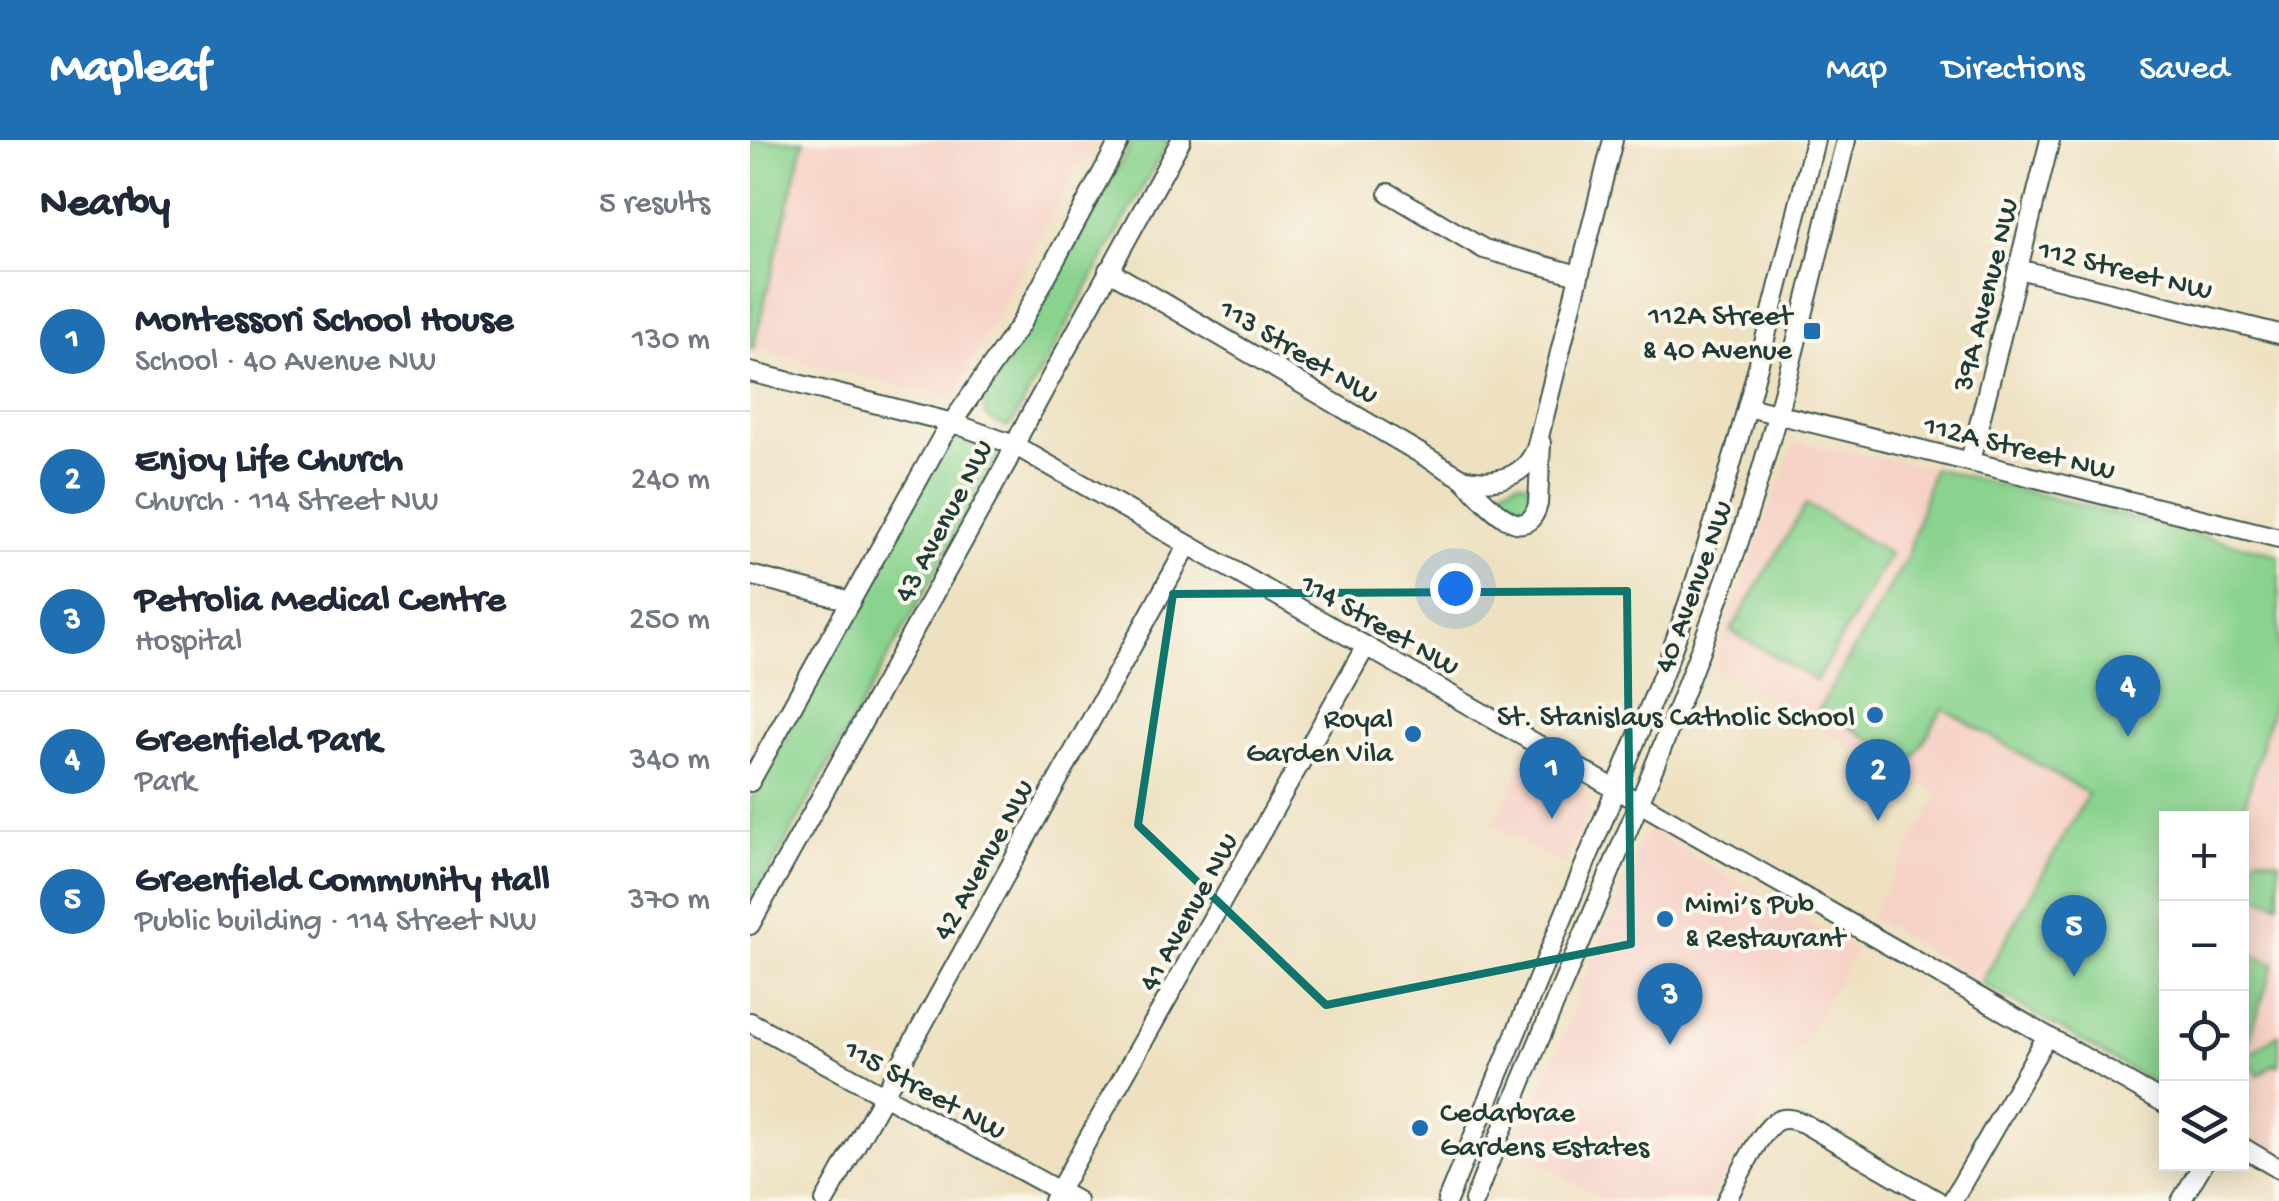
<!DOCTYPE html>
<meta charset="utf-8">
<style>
:root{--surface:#fff;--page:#f6f6f7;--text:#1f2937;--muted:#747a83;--line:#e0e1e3;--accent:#1f6fb2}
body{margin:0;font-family:"Gochi Hand",sans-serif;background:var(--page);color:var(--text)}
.controls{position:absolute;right:30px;bottom:30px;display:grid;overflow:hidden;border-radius:0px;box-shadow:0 5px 25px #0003}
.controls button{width:90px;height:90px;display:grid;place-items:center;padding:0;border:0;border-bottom:2px solid var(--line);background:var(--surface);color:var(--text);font:50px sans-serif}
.you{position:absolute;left:705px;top:448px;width:35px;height:35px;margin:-25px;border:8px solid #fff;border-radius:50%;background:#1a73e8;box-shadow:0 0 0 15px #1a73e833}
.badge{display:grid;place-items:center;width:65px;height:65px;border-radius:50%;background:var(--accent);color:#fff;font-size:32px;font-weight:700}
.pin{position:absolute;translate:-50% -82px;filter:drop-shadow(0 2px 5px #0008)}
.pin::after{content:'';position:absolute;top:52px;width:35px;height:30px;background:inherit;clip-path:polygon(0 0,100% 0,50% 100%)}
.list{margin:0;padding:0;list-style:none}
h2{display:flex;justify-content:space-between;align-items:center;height:130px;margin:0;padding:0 40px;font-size:42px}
h2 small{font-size:32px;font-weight:400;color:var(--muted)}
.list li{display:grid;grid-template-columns:65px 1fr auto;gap:30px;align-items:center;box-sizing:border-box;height:140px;padding:0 40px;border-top:2px solid var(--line)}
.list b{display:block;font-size:38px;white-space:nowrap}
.list p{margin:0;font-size:32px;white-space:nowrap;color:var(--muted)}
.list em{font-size:32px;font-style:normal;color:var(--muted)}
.icon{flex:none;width:55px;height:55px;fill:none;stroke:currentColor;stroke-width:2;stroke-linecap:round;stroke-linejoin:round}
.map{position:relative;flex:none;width:1529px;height:1061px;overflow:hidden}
header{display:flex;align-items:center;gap:60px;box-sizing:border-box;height:140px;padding:0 50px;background:var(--accent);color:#fff}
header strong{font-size:48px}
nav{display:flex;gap:55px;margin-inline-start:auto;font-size:35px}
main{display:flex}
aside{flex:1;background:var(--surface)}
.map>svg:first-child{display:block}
.built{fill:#f6d1c6}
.green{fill:#8ad38f;stroke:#548862;stroke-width:2.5}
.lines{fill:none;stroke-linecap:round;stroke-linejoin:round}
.minor-casing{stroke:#3e5649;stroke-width:22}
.minor{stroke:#fff;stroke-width:18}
.marked{fill:none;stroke:#0f766e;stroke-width:8;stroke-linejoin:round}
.poi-dot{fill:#1f6fb2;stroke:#fbf7ec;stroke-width:4}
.labels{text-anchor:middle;stroke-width:8;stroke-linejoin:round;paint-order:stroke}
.street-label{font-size:30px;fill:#1f3d34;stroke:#fbf7ec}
.poi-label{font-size:30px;fill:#1f3d34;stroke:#fbf7ec;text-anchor:end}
</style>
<header>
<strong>Mapleaf</strong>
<nav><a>Map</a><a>Directions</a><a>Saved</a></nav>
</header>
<main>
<aside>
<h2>Nearby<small>5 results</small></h2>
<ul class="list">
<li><span class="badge">1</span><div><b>Montessori School House</b><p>School · 40 Avenue NW</p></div><em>130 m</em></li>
<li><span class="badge">2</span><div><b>Enjoy Life Church</b><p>Church · 114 Street NW</p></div><em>240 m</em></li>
<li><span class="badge">3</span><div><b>Petrolia Medical Centre</b><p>Hospital</p></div><em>250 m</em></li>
<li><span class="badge">4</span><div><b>Greenfield Park</b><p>Park</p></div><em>340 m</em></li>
<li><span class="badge">5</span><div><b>Greenfield Community Hall</b><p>Public building · 114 Street NW</p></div><em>370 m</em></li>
</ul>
</aside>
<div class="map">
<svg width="1529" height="1061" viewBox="0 0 1529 1061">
<rect width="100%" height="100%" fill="#fbf7ec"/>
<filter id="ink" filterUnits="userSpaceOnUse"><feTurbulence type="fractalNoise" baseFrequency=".01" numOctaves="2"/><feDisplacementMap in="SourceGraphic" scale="20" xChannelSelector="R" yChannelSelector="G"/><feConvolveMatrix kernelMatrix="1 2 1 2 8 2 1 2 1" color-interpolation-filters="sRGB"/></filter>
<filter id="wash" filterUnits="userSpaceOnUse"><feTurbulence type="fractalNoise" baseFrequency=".0048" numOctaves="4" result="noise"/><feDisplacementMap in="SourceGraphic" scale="40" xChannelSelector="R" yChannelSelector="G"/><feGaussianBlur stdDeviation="2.25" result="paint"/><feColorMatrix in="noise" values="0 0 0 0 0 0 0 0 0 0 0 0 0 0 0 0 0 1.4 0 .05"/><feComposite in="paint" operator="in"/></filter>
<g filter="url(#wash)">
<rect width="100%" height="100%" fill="#eee1c1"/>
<g class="built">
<path d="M0 0H341L203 259 3 209 28 106Z"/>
<path d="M1051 302 1183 328 1126 527 1338 654 1231 843 1120 777 1189 655 963 528 1041 310Z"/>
<path d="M1529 540V1013L1492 992 1491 678Z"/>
<path d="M775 621 843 658 814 724 742 685Z"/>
<path d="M900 691 1106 810 1002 993 956 1061H855L768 1009 890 700Z"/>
</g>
<g class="green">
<path d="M0 0H54L3 209H0Z"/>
<path d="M383 0H419L263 282 257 287 242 281 235 274 234 260 237 251 278 188Z"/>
<path d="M212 295 243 307 248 316 246 323 0 767V661L200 300 206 296Z"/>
<path d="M1183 328 1529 415V544L1491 678H1416V950L1231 843 1338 654 1193 568 1161 623 1069 569 1157 418Z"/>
<path d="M768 341 778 343 782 353 777 371 765 375 748 363V353L751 349Z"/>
<path d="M1056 364 1140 414 1066 541 981 491Z"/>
<path d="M1509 716 1529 721V763L1499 754 1492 743 1498 722Z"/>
<path d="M1492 812 1524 823 1498 903 1492 901Z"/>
<path d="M1529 894V926L1526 923 1508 935 1496 916Z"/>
</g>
</g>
<g filter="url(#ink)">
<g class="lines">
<defs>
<g id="minor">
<path d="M639 53 734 109 828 135"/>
<path d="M1268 129 1529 194"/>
<path d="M358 130 712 338C743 345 773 339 786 309L863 0"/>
<path d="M0 232 203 283 264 305 1416 964"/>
<path d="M998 267 1529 398"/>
<path d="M1220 321 1300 0"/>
<path d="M714 340C731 356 775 413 788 364L791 303"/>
<path d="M0 435 101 461"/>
<path d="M0 642 192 297 270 185 370 0"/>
<path d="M0 785 257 322 271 292 431 0"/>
<path d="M0 882 327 1061"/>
<path d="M1492 1007 1529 1029"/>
<path d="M75 1061 438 405"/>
<path d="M303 1061 616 506"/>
<path d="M697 1061 913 534C978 360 1020 181 1065 0"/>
<path d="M724 1061C807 845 909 635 984 416 1031 280 1061 139 1096 0"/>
<path d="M976 1061C986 1043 1011 986 1029 980 1037 977 1045 980 1053 983L1188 1061"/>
<path d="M1202 1061 1297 896"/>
<path d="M1431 1061 1453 1024"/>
</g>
</defs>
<use href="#minor" class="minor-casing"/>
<use href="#minor" class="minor"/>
</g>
</g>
<path class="marked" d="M877 451 881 804 576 865 388 685 423 454Z"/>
<g class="poi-dot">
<rect x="1052" y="181" width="20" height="20" rx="5"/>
<circle cx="1125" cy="575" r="10"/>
<circle cx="663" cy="594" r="10"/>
<circle cx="915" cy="779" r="10"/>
<circle cx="670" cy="988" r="10"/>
</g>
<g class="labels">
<g class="street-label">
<text transform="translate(1376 128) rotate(14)" y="10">112 Street NW</text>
<text transform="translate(1234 154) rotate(-76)" y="10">39A Avenue NW</text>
<text transform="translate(550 210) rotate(31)" y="10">113 Street NW</text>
<text transform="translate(1270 306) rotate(14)" y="10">112A Street NW</text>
<text transform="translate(192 380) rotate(-62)" y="10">43 Avenue NW</text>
<text transform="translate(942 446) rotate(-70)" y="10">40 Avenue NW</text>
<text transform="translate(631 483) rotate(30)" y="10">114 Street NW</text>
<text transform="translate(232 719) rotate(-61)" y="10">42 Avenue NW</text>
<text transform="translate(437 771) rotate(-61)" y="10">41 Avenue NW</text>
<text transform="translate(176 948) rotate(29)" y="10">115 Street NW</text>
</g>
<g class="poi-label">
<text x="1042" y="184">112A Street<tspan x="1042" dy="34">&amp; 40 Avenue</tspan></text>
<text x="1105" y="585">St. Stanislaus Catholic School</text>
<text x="643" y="587">Royal<tspan x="643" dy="34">Garden Vila</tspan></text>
<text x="935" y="772" text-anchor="start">Mimi’s Pub<tspan x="935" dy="34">&amp; Restaurant</tspan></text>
<text x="690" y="981" text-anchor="start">Cedarbrae<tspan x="690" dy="34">Gardens Estates</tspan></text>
</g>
</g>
</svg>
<div class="controls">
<button>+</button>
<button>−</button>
<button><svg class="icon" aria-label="locate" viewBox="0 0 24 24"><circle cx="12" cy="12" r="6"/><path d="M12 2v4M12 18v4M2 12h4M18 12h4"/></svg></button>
<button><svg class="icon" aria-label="layers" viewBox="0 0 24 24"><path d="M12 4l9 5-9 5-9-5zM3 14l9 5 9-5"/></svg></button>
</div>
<div class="you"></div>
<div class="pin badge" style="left:802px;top:679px">1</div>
<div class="pin badge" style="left:1128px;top:681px">2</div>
<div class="pin badge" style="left:920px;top:905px">3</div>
<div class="pin badge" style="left:1378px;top:597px">4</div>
<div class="pin badge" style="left:1324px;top:837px">5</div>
</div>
</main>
